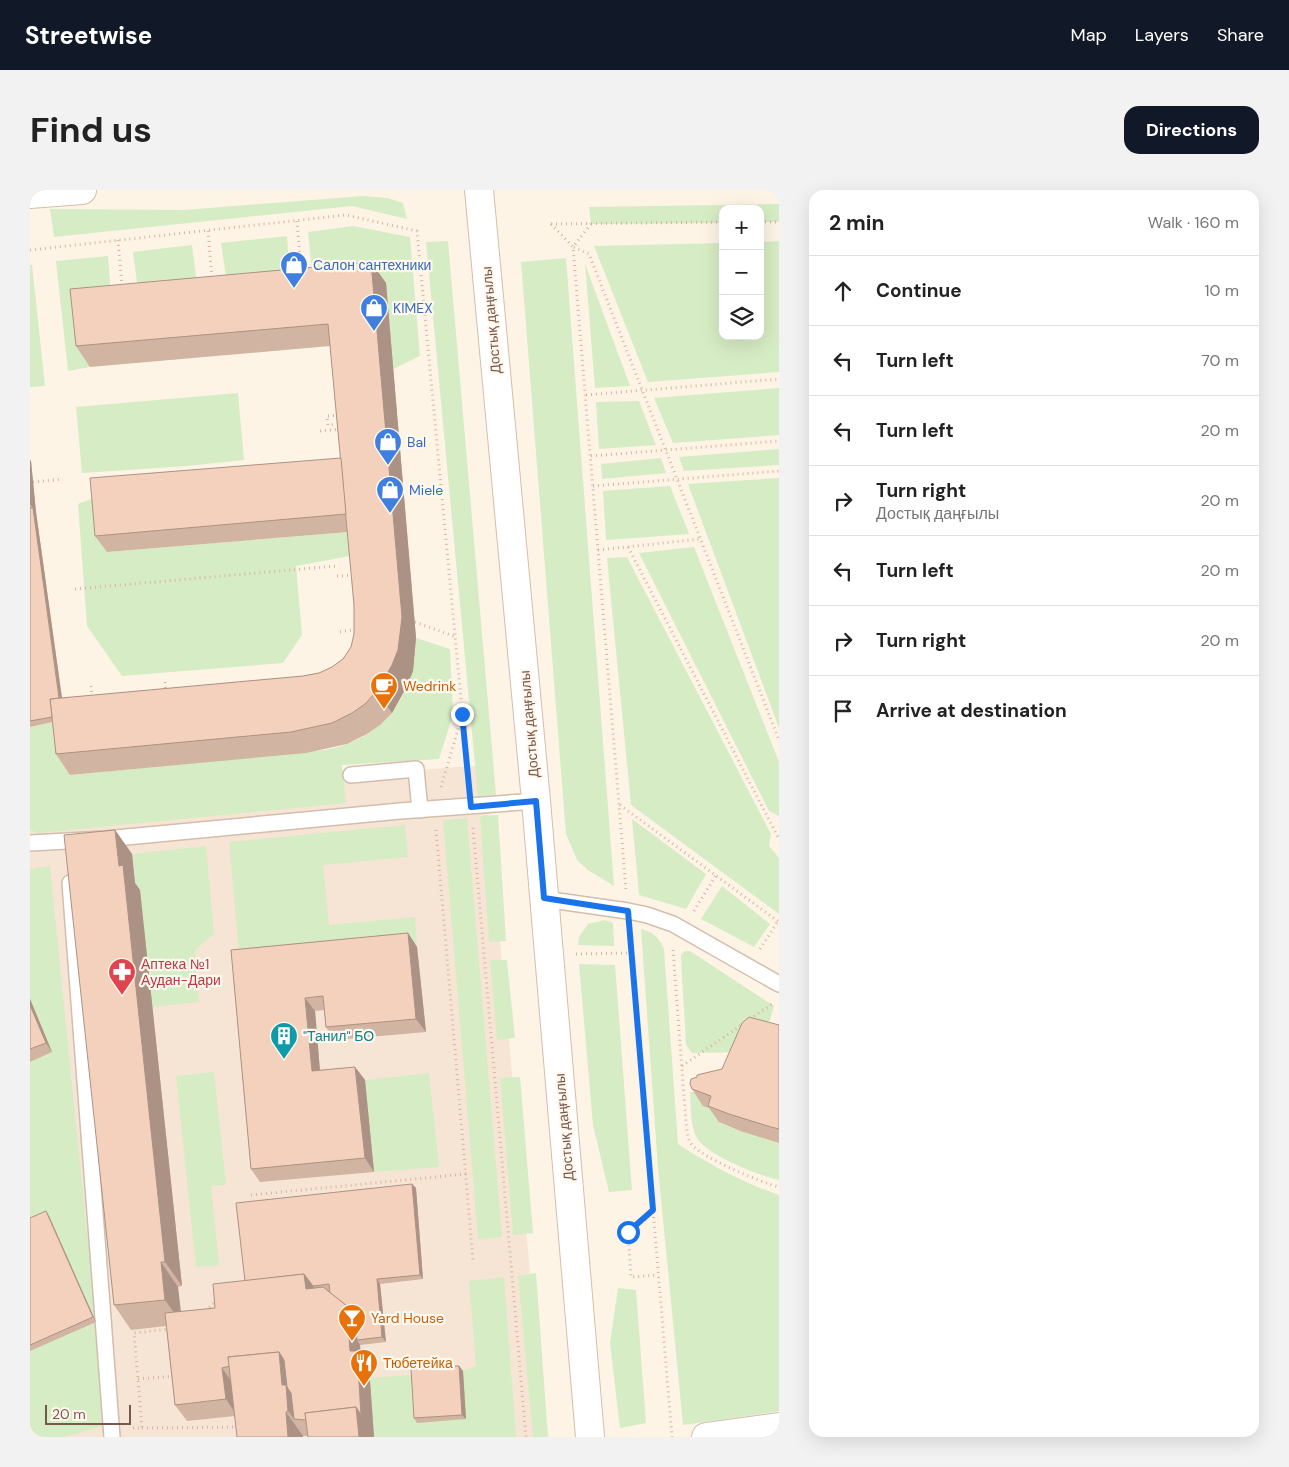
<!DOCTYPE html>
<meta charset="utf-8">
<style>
:root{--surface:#fff;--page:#f2f2f2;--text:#222;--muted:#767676;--line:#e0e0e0;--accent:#111827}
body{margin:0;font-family:"DM Sans",sans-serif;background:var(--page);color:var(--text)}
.controls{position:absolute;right:15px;top:15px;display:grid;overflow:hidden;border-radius:10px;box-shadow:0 5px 20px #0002}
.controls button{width:45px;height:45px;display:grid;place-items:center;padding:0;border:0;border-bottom:1px solid var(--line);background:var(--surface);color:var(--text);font:25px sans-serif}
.scale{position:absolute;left:15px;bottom:12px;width:86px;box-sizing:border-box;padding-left:5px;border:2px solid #795849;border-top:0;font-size:14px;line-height:18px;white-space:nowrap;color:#795849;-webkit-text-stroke:4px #fff8ee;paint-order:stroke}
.stop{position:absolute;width:15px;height:15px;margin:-11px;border:4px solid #1a73e8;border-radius:50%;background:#fff}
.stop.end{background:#1a73e8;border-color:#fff;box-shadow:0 1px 5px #0008}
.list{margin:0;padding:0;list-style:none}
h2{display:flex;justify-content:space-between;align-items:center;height:65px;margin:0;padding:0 20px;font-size:21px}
h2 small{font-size:16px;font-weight:400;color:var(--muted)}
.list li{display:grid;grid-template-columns:32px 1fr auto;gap:15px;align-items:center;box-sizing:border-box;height:70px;padding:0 20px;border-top:1px solid var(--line)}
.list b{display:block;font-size:19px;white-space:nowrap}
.list p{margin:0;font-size:16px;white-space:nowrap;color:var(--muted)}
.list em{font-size:16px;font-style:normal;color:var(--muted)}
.icon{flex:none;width:28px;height:28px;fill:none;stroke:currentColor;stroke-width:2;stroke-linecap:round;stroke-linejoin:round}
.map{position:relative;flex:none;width:749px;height:1247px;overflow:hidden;border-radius:15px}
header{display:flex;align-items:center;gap:30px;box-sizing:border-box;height:70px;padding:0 25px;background:var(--accent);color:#fff}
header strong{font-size:24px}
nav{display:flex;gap:28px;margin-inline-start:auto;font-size:18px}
.intro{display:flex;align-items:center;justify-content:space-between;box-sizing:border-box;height:120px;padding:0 30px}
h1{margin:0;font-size:35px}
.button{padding:12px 22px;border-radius:15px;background:var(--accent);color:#fff;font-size:18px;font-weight:700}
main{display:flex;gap:30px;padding:0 30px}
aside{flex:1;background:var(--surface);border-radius:15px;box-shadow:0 5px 20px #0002}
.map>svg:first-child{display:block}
.residential{fill:#f6e5d4}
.green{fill:#d6ecc4}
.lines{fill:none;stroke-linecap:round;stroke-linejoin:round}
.service-casing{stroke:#d3bdae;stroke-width:18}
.minor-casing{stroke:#d3bdae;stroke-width:30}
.secondary-casing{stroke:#d6bdab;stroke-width:30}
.path{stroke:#dab49f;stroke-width:3;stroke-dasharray:1 4;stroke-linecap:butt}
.service{stroke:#fff;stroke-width:15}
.minor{stroke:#fff;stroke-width:28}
.secondary{stroke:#fff;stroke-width:28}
.wall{fill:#d2b4a2}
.shaded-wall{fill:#ab9284}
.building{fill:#f4d1bc;stroke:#ab9284}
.route{stroke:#1a73e8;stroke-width:6}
.labels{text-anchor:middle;stroke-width:4.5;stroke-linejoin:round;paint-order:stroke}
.shop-label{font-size:14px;fill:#366cbe;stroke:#fff8ee;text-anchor:start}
.street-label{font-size:14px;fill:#795849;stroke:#fff8ee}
.food-label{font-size:14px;fill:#c56008;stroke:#fff8ee;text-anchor:start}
.health-label{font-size:14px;fill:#be3a42;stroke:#fff8ee;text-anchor:start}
.culture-label{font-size:14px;fill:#0d838f;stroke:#fff8ee;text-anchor:start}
</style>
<header>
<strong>Streetwise</strong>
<nav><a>Map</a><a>Layers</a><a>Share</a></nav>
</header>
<div class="intro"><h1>Find us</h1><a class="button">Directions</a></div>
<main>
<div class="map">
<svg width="749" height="1247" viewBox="0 0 749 1247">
<rect width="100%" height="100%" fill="#fdf4e6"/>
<path class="residential" d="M454 575 515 1247H0V609Z"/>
<g class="green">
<path d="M333 6 358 8 373 13 377 29 322 16 24 47 20 19 154 20Z"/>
<path d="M749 14V32H730V19H693V33L561 34 559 17Z"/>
<path d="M323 36 380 47 390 166 363 179 283 91 278 42Z"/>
<path d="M257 46 261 101 199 107 191 53Z"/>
<path d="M418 51 466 605 448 606 396 52Z"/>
<path d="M749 51V182L618 192 564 56 693 53V146H730V52Z"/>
<path d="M162 55 169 110 110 115 103 62Z"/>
<path d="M78 66 82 118 60 177 38 181 26 71Z"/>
<path d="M536 68 584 696 558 680 547 670 536 644 491 72Z"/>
<path d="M555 74 600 196 565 198Z"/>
<path d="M0 75H2L15 196 0 197Z"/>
<path d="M749 198V245L643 253 624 208Z"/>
<path d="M208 203 214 270 157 276 52 283 46 217Z"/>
<path d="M609 211 626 255 569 259 566 212Z"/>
<path d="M749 259V275L654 281 649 267Z"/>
<path d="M631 268 636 283 572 289 571 274Z"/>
<path d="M749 288V538L658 294Z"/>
<path d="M640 296 659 344 576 350 573 301Z"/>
<path d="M72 305 77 362 330 341 320 366 266 376 272 445 253 473 92 486 57 436 48 314Z"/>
<path d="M664 357 749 572V626L739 621 609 363Z"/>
<path d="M597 367 741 644 739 656 749 668V724L601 615 577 368Z"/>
<path d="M386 448 420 459 423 525 409 569 312 575 316 613 8 643 0 640V537L35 530 41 585 294 560C302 558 310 557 317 554 364 537 384 496 386 448Z"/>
<path d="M468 625 476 751 459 752 450 626Z"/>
<path d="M437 628 472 1047 448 1049 413 630Z"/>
<path d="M602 629 676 684 656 719 609 705Z"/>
<path d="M375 635 378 667 293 675 299 735 385 727 387 757 210 774 199 652Z"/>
<path d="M176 656 184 744 165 760 169 812 122 817 110 700H106L102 664Z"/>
<path d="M20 676 66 1132 72 1236 35 1247H0V872L22 862 0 809V679Z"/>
<path d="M692 696 740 734 724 757 671 729Z"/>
<path d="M575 730 583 733 584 756 548 755 549 747 558 734Z"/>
<path d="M611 739C623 742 629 747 634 759L648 954C680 975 712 992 749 1005V1221L745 1222 653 1235 628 978Z"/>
<path d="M655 761H660L744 816 736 844 718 862 662 863 656 855 651 768V765Z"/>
<path d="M460 770H477L485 848 467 850Z"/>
<path d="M549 774 585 775 602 1000 579 1002 563 935Z"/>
<path d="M184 882 196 995 181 996 189 1075 166 1077 146 886Z"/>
<path d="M399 883 409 977 344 982 335 890Z"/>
<path d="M490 887 503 1043 483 1045 470 888Z"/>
<path d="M660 902H679L671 911 672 914 693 923 690 933 710 941 749 953V990C730 986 676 965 667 948 660 936 661 916 660 902Z"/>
<path d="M506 1083 518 1247H503L488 1086Z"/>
<path d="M474 1087 486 1247H344L339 1188 433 1181 446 1176 439 1091Z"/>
<path d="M588 1098 606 1100 616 1233 590 1238 580 1153Z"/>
</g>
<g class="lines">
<defs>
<g id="service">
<path d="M321 585 386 579 390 620"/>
<path d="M0 653 75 649 370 621 506 611"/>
<path d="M40 693 82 1247"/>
<path d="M514 709 598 721 617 725 643 734 749 794"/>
</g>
<path id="minor" d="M676 1247 749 1237"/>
<g id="secondary">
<path d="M449 0 506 611 560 1247"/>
<path d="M0 4 52 0"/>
</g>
</defs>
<use href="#service" class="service-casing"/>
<use href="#minor" class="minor-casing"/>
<use href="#secondary" class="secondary-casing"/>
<g class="path">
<path d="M267 31 271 80"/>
<path d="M730 32H749"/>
<path d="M521 34 543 57 596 700"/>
<path d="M521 34 693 32"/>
<path d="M561 34 543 57 559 64 749 550"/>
<path d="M178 41 182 88"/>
<path d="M88 50 92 96"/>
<path d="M0 60 316 25 387 41 439 594"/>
<path d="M556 205 749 189"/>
<path d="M309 225 297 226 298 235 311 234"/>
<path d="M290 241 311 239"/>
<path d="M561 266 749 251"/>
<path d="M3 292 33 289"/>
<path d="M563 296 749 281"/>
<path d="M598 357 749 649"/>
<path d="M568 360 670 349"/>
<path d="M307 386 324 385"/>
<path d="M45 399 306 376"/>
<path d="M385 432 426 447"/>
<path d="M310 442 327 439"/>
<path d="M135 492 136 503"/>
<path d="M61 496 62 507"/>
<path d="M411 597 432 526"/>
<path d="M590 615 749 732"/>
<path d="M443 638 496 1247"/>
<path d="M406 640 443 1070"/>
<path d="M664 721 686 685"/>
<path d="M600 743 642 1247"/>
<path d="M730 759 748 731"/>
<path d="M643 760 656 933C657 940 657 949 662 955 673 968 732 993 749 997"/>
<path d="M546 764 601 763"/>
<path d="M720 829 742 814"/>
<path d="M652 876 713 834"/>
<path d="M221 1005 436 984"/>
<path d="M623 1021 598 1042 601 1087 628 1085"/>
<path d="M176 1121 187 1109"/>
<path d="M108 1189 146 1186"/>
<path d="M103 1238H112L104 1143 139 1139"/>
<path d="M112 1238 209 1237"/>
</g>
<use href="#service" class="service"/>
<use href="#minor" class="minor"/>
<use href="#secondary" class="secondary"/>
</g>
<g class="wall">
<path d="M341 72 356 93 386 448 383 481 377 496 362 523 350 535 337 544 317 554 276 563 40 585 26 564 23 532 0 537V270L1 271 6 322 32 508 273 486 289 483 302 477 313 469 321 457 324 444V415L318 342 77 362 65 346 311 268 300 156 60 177 46 156Z"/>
<path d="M85 640 102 664 105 693 110 700 152 1096 148 1097 151 1122 185 1118 215 1091 382 994 386 998 393 1089 350 1094 356 1152 330 1155 331 1166 339 1177 344 1247 275 1246H273V1247H207L205 1226 157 1231 145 1215 136 1136 101 1140 84 1115Z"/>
<path d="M378 743 387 757 396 842 305 850 296 837 294 820 285 821 290 880 325 877 335 890 344 982 230 992 221 979 201 760Z"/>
<path d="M0 809 22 862 0 872Z"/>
<path d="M749 835V953L710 941 689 932 679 918 673 916 662 899 692 879Z"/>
<path d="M19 1026 66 1132 0 1161V1028Z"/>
<path d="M429 1176 433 1181 436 1229 387 1233 384 1228Z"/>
</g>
<g class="shaded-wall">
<path d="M341 72 356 93 386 448 383 481 377 496 362 523 347 501Z"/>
<path d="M0 270 1 271 6 322 35 530 32 525 3 318 0 314Z"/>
<path d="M85 640 102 664 105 693 110 700 152 1096 135 1072Z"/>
<path d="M378 743 387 757 396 842 386 829Z"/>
<path d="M275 808 285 821 291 894 282 881Z"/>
<path d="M0 809 22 862 16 853 0 815Z"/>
<path d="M325 877 335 890 344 982 335 968Z"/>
<path d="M382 994 386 998 393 1089 390 1085Z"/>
<path d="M16 1021 19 1026 66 1132 63 1127Z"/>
<path d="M131 1072 148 1097 152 1134 135 1110Z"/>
<path d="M274 1084 286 1100 276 1099Z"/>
<path d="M347 1089 350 1094 356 1152 352 1147Z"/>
<path d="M317 1116 329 1132 327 1150 330 1155 331 1166 339 1177 344 1247H329L320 1161Z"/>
<path d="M249 1162 266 1186 264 1229 258 1221 252 1195Z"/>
<path d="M429 1176 433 1181 436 1229 432 1225Z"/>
<path d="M192 1178 204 1195 207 1226 196 1209Z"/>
<path d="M256 1222 273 1246V1247H258Z"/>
</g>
<g class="building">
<path d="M341 72 372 427 368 460 362 475 347 501 335 514 322 523 302 533 261 542 26 564 20 509 273 486 289 483 302 477 313 469 321 457 324 444V415L298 134 46 156 40 99Z"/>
<path d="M311 268 316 324 65 346 60 288Z"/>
<path d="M0 318H3L29 508 20 509 22 527 0 531Z"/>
<path d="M85 640 89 676 93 675 135 1072H131L135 1110 84 1115 34 645Z"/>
<path d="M378 743 386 829 296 837 293 806 275 808 282 881 325 877 335 968 221 979 201 760Z"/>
<path d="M0 815 16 853 0 859Z"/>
<path d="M719 827 749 835V939L741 937 699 924 678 916 681 906 662 899 660 894 661 889 667 887V885L692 879 712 833Z"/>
<path d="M382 994 390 1085 347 1089 352 1147 327 1150 325 1127 317 1116 300 1103 299 1094 283 1096 274 1084 215 1091 206 1013Z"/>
<path d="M16 1021 63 1127 0 1155V1028Z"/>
<path d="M274 1084 276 1099 293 1097 317 1116 320 1161H327L331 1225 326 1217 275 1223 276 1230 264 1229 261 1203 257 1197 254 1170 249 1162 198 1167 200 1176 192 1178 196 1209 145 1215 135 1123 185 1118 183 1094Z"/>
<path d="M249 1162 252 1195H256L258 1221 256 1222 258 1247H207L198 1167Z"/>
<path d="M429 1176 432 1225 384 1228 381 1179Z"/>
<path d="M326 1217 329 1247H278L275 1223Z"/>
</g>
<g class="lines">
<path class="route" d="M432 524 441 617 506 611 514 708 598 721 623 1020 598 1042"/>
</g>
<defs>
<symbol id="shop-pin" viewBox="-11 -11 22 30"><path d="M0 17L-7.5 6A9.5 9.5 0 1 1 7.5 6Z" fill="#3f7fe0" stroke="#fff8ee"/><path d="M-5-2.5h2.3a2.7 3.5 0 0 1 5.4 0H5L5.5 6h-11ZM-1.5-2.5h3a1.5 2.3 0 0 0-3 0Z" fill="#fff"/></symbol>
<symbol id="cafe-pin" viewBox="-11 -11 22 30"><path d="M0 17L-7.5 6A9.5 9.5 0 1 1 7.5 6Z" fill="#e8710a" stroke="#fff8ee"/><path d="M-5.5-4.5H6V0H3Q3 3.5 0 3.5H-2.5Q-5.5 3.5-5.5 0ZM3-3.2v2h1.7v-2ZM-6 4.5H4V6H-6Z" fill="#fff"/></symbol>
<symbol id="pharmacy-pin" viewBox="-11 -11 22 30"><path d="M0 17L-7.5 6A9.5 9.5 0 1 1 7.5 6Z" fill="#e0444e" stroke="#fff8ee"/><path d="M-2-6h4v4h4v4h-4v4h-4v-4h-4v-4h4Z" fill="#fff"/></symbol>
<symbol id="building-pin" viewBox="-11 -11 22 30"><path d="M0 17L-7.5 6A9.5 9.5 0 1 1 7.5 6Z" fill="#0f9aa8" stroke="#fff8ee"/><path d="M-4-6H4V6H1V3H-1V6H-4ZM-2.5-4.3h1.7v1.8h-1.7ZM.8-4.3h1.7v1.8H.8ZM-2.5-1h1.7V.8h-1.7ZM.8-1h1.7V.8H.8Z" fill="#fff"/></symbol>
<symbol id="bar-pin" viewBox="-11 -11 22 30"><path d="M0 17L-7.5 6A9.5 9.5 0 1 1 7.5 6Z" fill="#e8710a" stroke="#fff8ee"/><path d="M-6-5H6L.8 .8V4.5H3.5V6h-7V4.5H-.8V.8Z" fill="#fff"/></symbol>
<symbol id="restaurant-pin" viewBox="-11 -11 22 30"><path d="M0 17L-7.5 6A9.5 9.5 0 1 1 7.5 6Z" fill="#e8710a" stroke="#fff8ee"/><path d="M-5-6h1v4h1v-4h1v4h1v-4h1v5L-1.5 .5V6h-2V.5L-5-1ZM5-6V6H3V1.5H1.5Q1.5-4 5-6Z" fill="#fff"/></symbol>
</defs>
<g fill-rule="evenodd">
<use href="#shop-pin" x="248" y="59" width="32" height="43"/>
<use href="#shop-pin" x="328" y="102" width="32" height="43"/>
<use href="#shop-pin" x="342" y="236" width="32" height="43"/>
<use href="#shop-pin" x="344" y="284" width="32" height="43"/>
<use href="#cafe-pin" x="338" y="480" width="32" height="43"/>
<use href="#pharmacy-pin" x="76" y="766" width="32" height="43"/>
<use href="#building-pin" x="238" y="830" width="32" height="43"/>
<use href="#bar-pin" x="306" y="1112" width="32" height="43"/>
<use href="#restaurant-pin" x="318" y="1157" width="32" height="43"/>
</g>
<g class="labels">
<g class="shop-label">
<text x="283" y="80">Салон сантехники</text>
<text x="363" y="123">KIMEX</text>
<text x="377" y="257">Bal</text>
<text x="379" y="305">Miele</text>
</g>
<g class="street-label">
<text transform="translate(461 130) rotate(-95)" y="5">Достық даңғылы</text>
<text transform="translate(499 534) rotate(-95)" y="5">Достық даңғылы</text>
<text transform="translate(534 937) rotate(-95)" y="5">Достық даңғылы</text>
</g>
<g class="food-label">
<text x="373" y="501">Wedrink</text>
<text x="341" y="1133">Yard House</text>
<text x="353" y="1178">Тюбетейка</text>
</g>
<g class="health-label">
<text x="111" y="779">Аптека №1<tspan x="111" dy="16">Аудан-Дари</tspan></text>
</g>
<g class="culture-label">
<text x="273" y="851">"Танил" БО</text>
</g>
</g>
</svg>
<div class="controls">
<button>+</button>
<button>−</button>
<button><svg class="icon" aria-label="layers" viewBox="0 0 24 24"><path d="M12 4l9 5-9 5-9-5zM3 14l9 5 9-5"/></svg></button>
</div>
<div class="scale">20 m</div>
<div class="stop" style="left:598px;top:1042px"></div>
<div class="stop end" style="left:432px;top:524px"></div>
</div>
<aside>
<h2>2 min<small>Walk · 160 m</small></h2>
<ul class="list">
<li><svg class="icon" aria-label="ahead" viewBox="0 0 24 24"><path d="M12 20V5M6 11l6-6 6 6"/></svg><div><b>Continue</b></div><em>10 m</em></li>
<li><svg class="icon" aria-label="left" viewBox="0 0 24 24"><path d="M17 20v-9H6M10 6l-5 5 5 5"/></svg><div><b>Turn left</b></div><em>70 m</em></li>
<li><svg class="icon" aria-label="left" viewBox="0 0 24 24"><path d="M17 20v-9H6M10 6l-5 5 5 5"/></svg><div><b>Turn left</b></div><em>20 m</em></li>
<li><svg class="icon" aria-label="right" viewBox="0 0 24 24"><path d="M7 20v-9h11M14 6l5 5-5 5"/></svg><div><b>Turn right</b><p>Достық даңғылы</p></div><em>20 m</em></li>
<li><svg class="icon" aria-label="left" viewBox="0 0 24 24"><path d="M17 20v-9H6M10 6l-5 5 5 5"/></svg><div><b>Turn left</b></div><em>20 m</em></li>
<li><svg class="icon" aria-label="right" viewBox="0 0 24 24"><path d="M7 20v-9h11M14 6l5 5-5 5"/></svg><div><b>Turn right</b></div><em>20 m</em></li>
<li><svg class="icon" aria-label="arrive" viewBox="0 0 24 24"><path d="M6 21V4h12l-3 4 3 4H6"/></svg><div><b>Arrive at destination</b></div></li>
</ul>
</aside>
</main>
